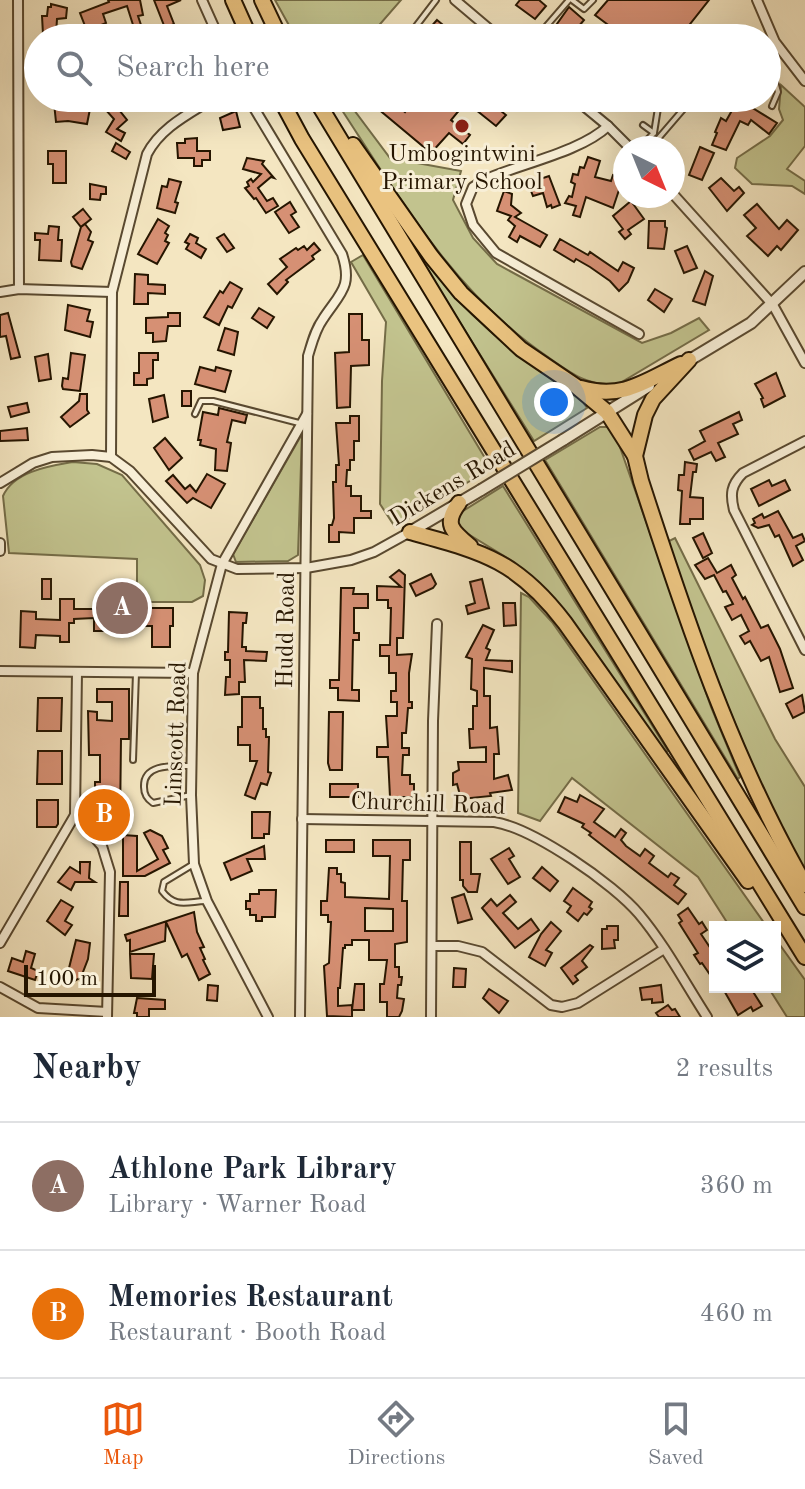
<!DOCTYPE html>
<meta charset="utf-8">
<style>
:root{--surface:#fff;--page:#f2f2f3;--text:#1f2937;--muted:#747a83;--line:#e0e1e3;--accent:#ea580c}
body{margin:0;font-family:"Old Standard TT",serif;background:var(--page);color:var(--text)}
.controls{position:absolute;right:24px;bottom:24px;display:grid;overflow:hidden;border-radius:0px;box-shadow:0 8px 32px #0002}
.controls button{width:72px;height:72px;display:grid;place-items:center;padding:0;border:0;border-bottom:2px solid var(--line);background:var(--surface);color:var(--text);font:40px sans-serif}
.compass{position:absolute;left:613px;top:136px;width:72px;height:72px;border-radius:50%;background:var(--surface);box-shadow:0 8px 32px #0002;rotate:137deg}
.scale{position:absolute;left:24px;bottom:20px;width:132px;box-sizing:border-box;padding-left:8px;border:4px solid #251500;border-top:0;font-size:22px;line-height:28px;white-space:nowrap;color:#251500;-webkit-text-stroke:6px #f8efd7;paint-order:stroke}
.you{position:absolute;left:554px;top:402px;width:28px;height:28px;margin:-20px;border:6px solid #fff;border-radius:50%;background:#1a73e8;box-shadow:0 0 0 12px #1a73e833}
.badge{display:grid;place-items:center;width:52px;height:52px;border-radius:50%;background:var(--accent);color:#fff;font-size:26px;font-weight:700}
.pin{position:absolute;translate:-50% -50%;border:4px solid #fff;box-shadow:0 2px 8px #0006}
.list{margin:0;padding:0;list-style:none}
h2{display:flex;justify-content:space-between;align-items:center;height:104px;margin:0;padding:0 32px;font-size:34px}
h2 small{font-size:26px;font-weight:400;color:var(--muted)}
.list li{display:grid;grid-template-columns:52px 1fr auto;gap:24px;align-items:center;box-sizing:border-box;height:128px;padding:0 32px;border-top:2px solid var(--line)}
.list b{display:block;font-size:30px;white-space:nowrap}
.list p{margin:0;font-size:26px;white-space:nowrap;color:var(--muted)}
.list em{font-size:26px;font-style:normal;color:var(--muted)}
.icon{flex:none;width:44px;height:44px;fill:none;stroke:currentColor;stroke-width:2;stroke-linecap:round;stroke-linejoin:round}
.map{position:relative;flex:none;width:805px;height:1017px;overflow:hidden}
.search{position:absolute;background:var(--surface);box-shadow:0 8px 32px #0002;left:24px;right:24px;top:24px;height:88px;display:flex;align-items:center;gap:20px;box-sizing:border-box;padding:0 28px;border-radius:44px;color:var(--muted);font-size:30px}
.sheet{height:360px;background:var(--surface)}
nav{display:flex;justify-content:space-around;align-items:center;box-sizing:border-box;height:112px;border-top:2px solid var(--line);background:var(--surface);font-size:22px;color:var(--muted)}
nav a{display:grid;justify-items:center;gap:4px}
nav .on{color:var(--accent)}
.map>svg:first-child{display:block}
.green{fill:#c2c38e;stroke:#746c47;stroke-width:2}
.building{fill:#d69074;stroke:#251500;stroke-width:2;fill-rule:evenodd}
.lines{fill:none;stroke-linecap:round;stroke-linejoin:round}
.service-casing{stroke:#594930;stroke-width:8}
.minor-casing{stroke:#594930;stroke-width:12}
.tertiary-casing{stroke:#594930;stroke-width:14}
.motorway-casing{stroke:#251500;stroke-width:18}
.service{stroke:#f8efd7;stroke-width:4}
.minor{stroke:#f8efd7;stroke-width:8}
.tertiary{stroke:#f8efd7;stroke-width:10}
.motorway{stroke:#eac380;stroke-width:14}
.tertiary-bridge-casing{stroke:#594930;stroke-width:14;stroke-linecap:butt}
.tertiary-bridge{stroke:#f8efd7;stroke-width:10}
.poi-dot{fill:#8f2418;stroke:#f8efd7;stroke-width:3}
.labels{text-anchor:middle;stroke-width:6;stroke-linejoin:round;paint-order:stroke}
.poi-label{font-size:24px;fill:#251500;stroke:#f8efd7}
.street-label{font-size:24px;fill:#251500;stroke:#f8efd7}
</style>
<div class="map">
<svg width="805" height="1017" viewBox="0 0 805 1017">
<rect width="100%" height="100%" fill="#f4e6c1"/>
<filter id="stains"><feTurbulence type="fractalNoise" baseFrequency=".0025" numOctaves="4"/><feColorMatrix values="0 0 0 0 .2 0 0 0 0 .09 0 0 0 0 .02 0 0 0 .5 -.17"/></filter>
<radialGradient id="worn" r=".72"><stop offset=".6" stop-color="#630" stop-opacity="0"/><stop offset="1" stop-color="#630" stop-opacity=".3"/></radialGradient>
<g class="green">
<path d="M275 0H401L368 38H296Z"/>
<path d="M781 85 805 107V146L787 169 805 181V194L792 186 752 184 735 168 737 158 770 136 783 120 779 109Z"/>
<path d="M334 98H345L390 158 461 171 453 200 473 238 497 264 642 343 671 333 699 318 709 330 620 383C590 388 572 374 548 357 453 293 396 192 334 98Z"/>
<path d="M416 248C463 315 514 355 581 399L587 408 534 441 414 249Z"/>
<path d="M363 255 491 468 395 527 380 504 382 381 386 322 351 262Z"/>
<path d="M600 427H609L615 433 711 707 740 777 738 779 545 460Z"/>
<path d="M302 434 298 555 288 561 236 562 233 554Z"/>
<path d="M73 462 97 464 122 475 200 565 205 580 203 596 192 602H137V559L9 553 3 496C14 471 50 466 73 462Z"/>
<path d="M503 486 668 751 665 752 567 614 547 592 514 562 460 529 455 516Z"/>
<path d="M675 538 775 739 805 787V873C748 767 707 656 667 542Z"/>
<path d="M521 593 529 597 552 622 767 927H730L698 877 572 778 540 821 518 813Z"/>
<path d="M775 938 805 980V1017H787L768 987H775Z"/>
</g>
<g class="building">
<path d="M108 0H140L143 15 138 16 141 25 134 28 127 6 103 14 106 23 87 31 80 13 109 2Z"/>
<path d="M154 0H181L167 6 174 24 165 28Z"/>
<path d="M520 0H539L546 6 535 19 516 5Z"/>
<path d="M608 0H709L687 28 690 38H614L611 27 595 15Z"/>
<path d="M51 4 67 8 66 18 57 19 56 35 43 34 42 16H47L48 7H51Z"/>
<path d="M569 7 584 20 569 38H547Z"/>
<path d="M437 20 448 29 440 38H421Z"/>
<path d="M116 98H134L120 111 127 120 117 129 125 133 121 141 106 132 114 119 105 109Z"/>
<path d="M365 98H387L405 112 416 98H485L506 115 496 126 466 102 451 120 470 135 463 144 449 133 431 153Z"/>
<path d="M624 98H650V99L628 107Z"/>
<path d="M739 98H758L751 107 777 123 769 134 751 120 748 125 740 121 726 150 712 145 717 133 715 132 721 118 726 121Z"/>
<path d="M54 103H70V105L90 109 87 124 68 121 56 122Z"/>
<path d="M236 111 240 127 223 130 220 118Z"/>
<path d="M197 138V151H210V160H202V166H194V158H178L177 143H185V139Z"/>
<path d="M116 143 130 152 126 159 112 151Z"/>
<path d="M700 147 714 153 702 180 689 175Z"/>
<path d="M48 151H66V183H53V164H48Z"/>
<path d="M588 157 600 161 595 177 611 181 613 175 623 178 613 208 586 197 580 217 573 215 576 206 565 203 569 196 572 197 575 184 571 182 573 174 578 175 580 167 584 168Z"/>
<path d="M247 158 264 161 262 164 274 178 271 177 258 188 267 201 273 198 278 206 266 213 256 198 254 199 245 188 249 186 247 182 251 179 253 182 261 174 243 169Z"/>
<path d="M549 176 560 205 552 208 551 205 547 207 543 193 533 196 528 183Z"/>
<path d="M721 178 734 191 739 187 744 193 727 211 709 188Z"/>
<path d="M169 179 181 182 175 202 178 203 175 213 157 208 162 186 167 187Z"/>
<path d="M90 184 106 187V194H101L100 200 90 199Z"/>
<path d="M504 191 512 194 511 205 521 213 515 217 547 235 540 247 520 236 517 242 509 237 515 226 508 220 511 216 497 211Z"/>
<path d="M631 201 644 219 628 230 631 234 625 239 619 232 623 229 613 216Z"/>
<path d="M290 202 296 212 291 215 299 227 289 233 275 212Z"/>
<path d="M757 204 779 229 787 220 798 230 781 250 777 246 768 256 747 236 756 228 744 215Z"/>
<path d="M83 209 91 219 81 227 73 217Z"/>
<path d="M158 219 169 226 165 233 168 235 165 241 169 243 157 264 138 254Z"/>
<path d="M649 221H665V227L667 228 664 249 648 248Z"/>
<path d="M85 224 91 232 88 240 93 242 82 269 72 266 71 262 81 227Z"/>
<path d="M49 226 59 227 58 240H62L61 261 39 260 40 240H35V233L48 234Z"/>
<path d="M190 234 198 238 196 243 206 249 201 258 186 249 189 244 185 242Z"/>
<path d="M224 234 234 248 227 252 217 238Z"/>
<path d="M560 239 588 255 590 252 618 271 623 262 634 268 628 282 619 291 610 281 590 267 576 259 574 262 554 250Z"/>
<path d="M314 243 320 250 312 256 314 259 286 280 288 282 277 294 268 284 287 267 280 259 296 248 298 250 304 246 307 250Z"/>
<path d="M687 246 697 268 684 273 675 251Z"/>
<path d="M705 271 713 276 705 305 693 301Z"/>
<path d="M135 274 148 275V284L165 285V294L148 293V304H134Z"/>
<path d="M230 282 242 289 232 308 228 306 219 325 204 317 220 291 223 293Z"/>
<path d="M655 289 672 299 664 312 648 300Z"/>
<path d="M68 305 90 310 87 321 93 322 90 337 65 330Z"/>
<path d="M259 308 274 317 267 328 252 318Z"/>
<path d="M8 313 20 357 11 359 6 336 0 337V315Z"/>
<path d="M168 313H180V326H168L166 341 153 342V333H146V318L168 317Z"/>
<path d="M349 314H362V340H369V365L351 366 350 407 337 408 335 353 349 352Z"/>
<path d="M225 328 238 332 234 355 218 350Z"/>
<path d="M71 353 85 355 80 391 63 389 62 386 63 378 68 379Z"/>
<path d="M139 353H158V360H153V378L147 379V385H134V373H139Z"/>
<path d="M48 354 51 379 39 381 35 357Z"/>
<path d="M200 367 215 371 216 367 231 371 225 392 195 384Z"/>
<path d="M776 373 785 396 764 407 761 399 763 398 755 384Z"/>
<rect x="182" y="391" width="9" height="15"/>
<path d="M80 394H87V410L89 413 70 427 61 417 79 401Z"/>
<path d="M164 395 168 417 153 422 149 399Z"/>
<path d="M27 403 29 412 11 417 8 407Z"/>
<path d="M219 408 247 415 245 423 232 420 227 442 231 443 227 471 215 470 216 449 200 445 201 440H198L203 412 218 415Z"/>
<path d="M739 412 742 420 733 424 738 434 718 443 725 457 716 461 711 452 694 460 689 450 705 441 700 431Z"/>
<path d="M350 416H359V441H354V460H350V470H347L346 486H351V496H361V511H371V518H354V533L339 532V542H329V525H332L334 518 333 482H336V465H339L336 423H350Z"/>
<path d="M27 428 28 440 0 441V431Z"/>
<path d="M165 438 182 458 169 470 154 448Z"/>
<path d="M685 462 697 464 696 472H693L690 497 703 498V519H690V524H680L682 491 678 490 679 475H684Z"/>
<path d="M207 474 225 484 211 508 193 498 187 503 166 481 173 475 185 489 190 485 196 492Z"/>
<path d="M769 480 772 486 785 480 790 490 759 506 751 489Z"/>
<path d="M778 511 793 538 802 534 805 541 796 546 803 560 793 566 779 535 775 537 769 525 758 528 752 525 755 523 753 519 762 514 764 518Z"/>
<path d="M703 533 712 553 703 558 693 538Z"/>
<path d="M708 558 717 573 731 565 736 575 732 578 743 599 745 597 761 628 768 625 780 649 793 688 780 692 769 657 761 661 750 641 745 644 740 636 749 631 741 615 732 620 725 607 733 604 726 591 723 592 714 575 705 579 695 565Z"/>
<path d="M399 570 405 575 403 638H397V655L412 654 409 673V702H412V708H408L406 733H402V748H409V755H403L402 775H410V784H414V797H390L388 757H377V747H388L386 716H397V702H391V691H396V673H389V656H380V645H390L391 608H388V600H377V586L401 587 390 577Z"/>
<path d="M431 574 436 584 433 588 416 596 410 584Z"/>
<rect x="42" y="579" width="9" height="20"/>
<path d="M482 579 489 608 468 614 466 606 475 603 470 582Z"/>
<path d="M130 586V608H173V626H170V647H152V626H130V634H114V631H94V618L74 619V623H69V642H60V636L36 635 35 648 20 647 21 611 36 612V619L60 620V599H74V609H94V604H114V587Z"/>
<path d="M341 588H354L353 594H368V608H354V633H359V640H353L352 690H359V701L338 700V688H330V680H339Z"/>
<path d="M503 603H515L516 625 504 626Z"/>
<path d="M229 612 247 613 246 623H243L242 647H246V651L267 652 266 661 244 660 245 682H239V694L225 695 226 677H230V660H225V652H228Z"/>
<path d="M483 625 494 630 486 648 490 650 486 660 512 661V672L484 668V696H490V728L497 727 499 754H494V779L508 775 512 790 490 793 491 796 461 799 457 784 453 785V773L459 770 458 762H486V747L470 748 469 729H473V706H477V691L471 689 472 659 466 657Z"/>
<path d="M97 689H129V739H121L120 821H90L88 819V808H95V782H100V755H89L88 711 97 712V720L112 721V702H97Z"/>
<path d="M802 695 805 712 793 718 786 704Z"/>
<path d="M242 697H260V708H263V729H266V737H269L268 772 271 773 267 785 261 783 255 799 245 795 257 761H250V745H238V727H242Z"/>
<path d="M38 698H62L61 731H37Z"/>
<path d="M329 712H343L342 770H330L328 763Z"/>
<path d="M38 751H62V784H37Z"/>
<rect x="330" y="784" width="28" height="13"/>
<path d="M580 795 604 809 594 822 615 837 621 829 626 833 621 840 626 846 640 856 645 849 654 856 649 863 668 877 671 873 679 878 674 885 686 894 678 904 589 835 591 833 582 827 584 824 558 812 565 797 577 802Z"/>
<path d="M37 800H58V824L56 827H37Z"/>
<path d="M252 812H270L269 834H264V838H252Z"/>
<path d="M150 830 162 836 168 848 163 850 170 863 145 876H123V835L137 836V871L158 859 144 833Z"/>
<rect x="326" y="840" width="28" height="12"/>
<path d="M373 840H410V860H403L402 901H407V942L395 944V967H399V977H402L401 985H398L397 998 404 999 402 1011 399 1017H387V1002H380V984H384L387 960H369V940H352V945H345V948H343L340 988H338V1006L352 1005V1017L327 1016 324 966 329 963 331 922H328V915H321V901H327L329 868H337V874H341V882L345 883V897L389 899 390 856H373ZM365 908 393 909V931H365Z"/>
<path d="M460 842H471V874H480L477 892H468L463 886V880H460Z"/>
<path d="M264 846 265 859H247L252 871 231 880 224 863Z"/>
<path d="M509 848 514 856 509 859 520 877 508 884 491 859Z"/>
<path d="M80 862H90L89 878 95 882H75L71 890 58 882 70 867 80 873Z"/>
<path d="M542 867 558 881 550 891 533 878Z"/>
<path d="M120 882H128V916H119Z"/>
<path d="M573 888 592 902 589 907 592 909 587 915 584 913 578 921 567 912 571 906 564 901Z"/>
<path d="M259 890H276L275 917H262V921H256V915H250V909H246V901H250V894H259Z"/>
<path d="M464 894 472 919 458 923 452 898Z"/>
<path d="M510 895 516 902 503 913 518 929 531 919 539 930 515 948 482 908 491 899 497 906Z"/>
<path d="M61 900 73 907 65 921 72 925 65 935 47 921Z"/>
<path d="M688 908 699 924 702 922 707 930 701 934 715 955V982L702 963 700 964 694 955 698 953 679 923 682 921 678 915Z"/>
<path d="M194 912 197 932 204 947 200 948 205 959 203 960 210 974 199 980 187 954 182 957 166 922 165 941 130 952V940L127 941 125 935Z"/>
<path d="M551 922 561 931 546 950 552 953 545 966 529 957 541 934Z"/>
<path d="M607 926H618V940H614L615 948 602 949V929H607Z"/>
<path d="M76 940 90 943 88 959 81 977 68 985 63 975 68 972Z"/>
<path d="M590 945 593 947 582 961 587 967 575 976 578 980 573 984 561 968Z"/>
<path d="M26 951 35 954 31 968 38 971 35 980 8 971 12 958 23 962Z"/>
<path d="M130 954H154L152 979 131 978Z"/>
<path d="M454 968 466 969 465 987H453Z"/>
<path d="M355 984H364V1010H352Z"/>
<path d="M208 985 218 986 217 1001 207 1000Z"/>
<path d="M661 985 663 1002 652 1003V999L642 1000 640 988Z"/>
<path d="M722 987H750L762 1006 753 1011 751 1007 738 1015Z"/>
<path d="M489 989 508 1001 499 1013 483 998Z"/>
<path d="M137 998 165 1000V1009H149V1017H137V1013H134Z"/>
<path d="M668 1005 672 1010 675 1009 680 1017H659L656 1013Z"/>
</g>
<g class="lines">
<defs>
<g id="service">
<path d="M572 0 584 9 593 0"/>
<path d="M407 38 436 0"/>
<path d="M536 38 569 0"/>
<path d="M772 106 778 92C773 71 764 67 774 44"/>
<path d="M654 133 658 108"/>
<path d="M639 148 654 133 643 125"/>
<path d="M650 148 693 98"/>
<path d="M195 414 201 401H213L299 423"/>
<path d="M133 760 136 673"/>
<path d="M190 766C174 766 143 763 144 787 144 795 147 799 153 803L191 795"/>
<path d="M192 865 164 882 162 891C175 908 186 902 205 901"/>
</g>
<g id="minor">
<path d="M18 0 19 289"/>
<path d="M202 0 219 38"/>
<path d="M455 0 500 38"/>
<path d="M757 0 775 42 805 81"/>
<path d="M248 98 342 254C353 287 340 293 323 319 315 330 312 343 308 356L300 1017"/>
<path d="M574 98 608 126 630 148"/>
<path d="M608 126C581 152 519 164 484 180L473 187 466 204 473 225 496 253 639 334"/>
<path d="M673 194 773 305 805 363"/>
<path d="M0 292 19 289 112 292"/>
<path d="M805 441 743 473C731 485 730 494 734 510L805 650"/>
<path d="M111 457 112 292 147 154C161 127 189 114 214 98"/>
<path d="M0 483 33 463 52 457 92 455 111 457 130 471 211 559 237 569 306 568 351 560 374 552 410 532"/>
<path d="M0 543V551"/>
<path d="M0 671 193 673"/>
<path d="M75 815 102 846 110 872 107 1017"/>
<path d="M75 815 77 672"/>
<path d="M302 819 494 822C533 828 614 884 639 914 665 945 685 983 707 1017"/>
<path d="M0 943 75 815"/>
<path d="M432 946H458L482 952 551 1005 562 1007 578 1003 664 949"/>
<path d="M0 987 38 1008 107 1012"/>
<path d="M268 1017 207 901 194 864 191 795 193 673 222 564 307 414"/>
<path d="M431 1017 433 721 437 624"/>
</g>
<g id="tertiary">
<path d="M683 364 751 323 805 272"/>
<path d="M563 440 649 386"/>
<path d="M410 532 481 490"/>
</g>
<g id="motorway">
<path d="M233 0 250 38"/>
<path d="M262 0 280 38"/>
<path d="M280 98 302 139 805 957"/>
<path d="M315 98 805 907"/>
<path d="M353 145 431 256 461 293 521 349 577 387 607 412 635 456"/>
<path d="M689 360 653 399 645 415 635 456 641 481C686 620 732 758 805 885"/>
<path d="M581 388C623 400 645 381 681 364"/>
<path d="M459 503C443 524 452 531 470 546"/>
<path d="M410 532C483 552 517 560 565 623L748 881"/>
</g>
</defs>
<use href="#service" class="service-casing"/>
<use href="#minor" class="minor-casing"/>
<use href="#tertiary" class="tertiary-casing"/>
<use href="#motorway" class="motorway-casing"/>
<use href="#service" class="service"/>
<use href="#minor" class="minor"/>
<use href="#tertiary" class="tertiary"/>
<use href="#motorway" class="motorway"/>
<defs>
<path id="tertiary-bridge" d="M481 490 563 440"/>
</defs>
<use href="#tertiary-bridge" class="tertiary-bridge-casing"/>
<use href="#tertiary-bridge" class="tertiary-bridge"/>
</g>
<circle class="poi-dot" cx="462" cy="126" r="8"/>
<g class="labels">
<g class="poi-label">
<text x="462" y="161">Umbogintwini<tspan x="462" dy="28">Primary School</tspan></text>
</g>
<g class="street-label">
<text transform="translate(452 483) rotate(-31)" y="8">Dickens Road</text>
<text transform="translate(285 630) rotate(-89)" y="8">Hudd Road</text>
<text transform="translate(175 734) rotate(-88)" y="8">Linscott Road</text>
<text transform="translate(428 803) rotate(2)" y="8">Churchill Road</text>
</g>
</g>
<rect width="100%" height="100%" filter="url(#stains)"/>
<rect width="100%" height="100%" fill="url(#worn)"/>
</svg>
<div class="controls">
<button><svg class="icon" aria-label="layers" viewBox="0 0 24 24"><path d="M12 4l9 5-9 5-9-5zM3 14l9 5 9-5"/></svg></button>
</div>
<svg class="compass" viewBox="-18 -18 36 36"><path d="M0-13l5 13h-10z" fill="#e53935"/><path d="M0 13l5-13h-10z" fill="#747a83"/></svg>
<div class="scale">100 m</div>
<div class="you"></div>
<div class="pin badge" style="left:122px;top:608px;background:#8d6e63">A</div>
<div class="pin badge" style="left:104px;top:815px;background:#e8710a">B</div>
<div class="search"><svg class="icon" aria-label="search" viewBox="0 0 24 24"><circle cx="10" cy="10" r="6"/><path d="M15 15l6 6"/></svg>Search here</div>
</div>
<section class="sheet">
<h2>Nearby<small>2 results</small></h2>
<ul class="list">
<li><span class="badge" style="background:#8d6e63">A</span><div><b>Athlone Park Library</b><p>Library · Warner Road</p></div><em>360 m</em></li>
<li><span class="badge" style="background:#e8710a">B</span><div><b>Memories Restaurant</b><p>Restaurant · Booth Road</p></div><em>460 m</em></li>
</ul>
</section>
<nav>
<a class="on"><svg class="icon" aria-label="map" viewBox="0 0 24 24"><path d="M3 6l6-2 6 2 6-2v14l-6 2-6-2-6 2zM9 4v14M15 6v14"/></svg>Map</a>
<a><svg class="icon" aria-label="directions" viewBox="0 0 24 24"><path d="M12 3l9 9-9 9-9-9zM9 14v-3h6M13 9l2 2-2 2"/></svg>Directions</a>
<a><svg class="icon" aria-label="saved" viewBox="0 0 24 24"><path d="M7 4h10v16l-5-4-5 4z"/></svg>Saved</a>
</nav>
